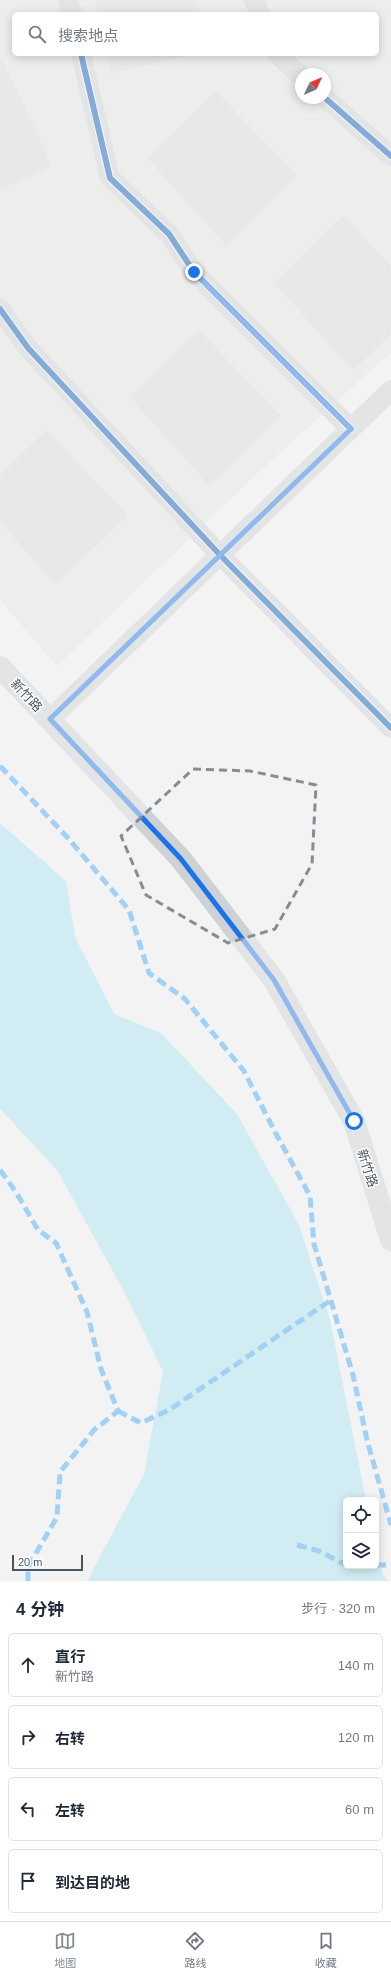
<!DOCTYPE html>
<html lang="zh">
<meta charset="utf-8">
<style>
:root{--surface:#fff;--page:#f6f6f7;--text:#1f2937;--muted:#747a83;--line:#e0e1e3;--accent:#848d94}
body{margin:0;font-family:Helvetica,"Noto Sans SC",sans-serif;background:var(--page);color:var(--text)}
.controls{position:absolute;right:12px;bottom:12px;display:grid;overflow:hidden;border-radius:6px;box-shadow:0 2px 10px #0003}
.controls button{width:36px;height:36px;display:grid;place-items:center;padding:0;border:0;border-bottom:1px solid var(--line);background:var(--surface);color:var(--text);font:20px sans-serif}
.compass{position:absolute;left:295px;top:68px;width:36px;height:36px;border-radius:50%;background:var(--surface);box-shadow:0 2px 10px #0003;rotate:46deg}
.scale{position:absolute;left:12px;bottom:10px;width:71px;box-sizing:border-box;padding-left:4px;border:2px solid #485661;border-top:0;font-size:11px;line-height:14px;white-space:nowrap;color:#485661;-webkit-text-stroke:3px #fff;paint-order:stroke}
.stop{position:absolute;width:12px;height:12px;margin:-9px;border:3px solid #1a73e8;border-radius:50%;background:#fff}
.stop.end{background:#1a73e8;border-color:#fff;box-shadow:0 1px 4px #0008}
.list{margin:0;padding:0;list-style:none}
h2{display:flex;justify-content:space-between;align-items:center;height:52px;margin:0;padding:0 16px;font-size:17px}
h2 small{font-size:13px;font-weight:400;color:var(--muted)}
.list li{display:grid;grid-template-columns:26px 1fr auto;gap:12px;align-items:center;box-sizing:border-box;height:64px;margin:0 8px 8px;padding:0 8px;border:1px solid var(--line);border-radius:6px}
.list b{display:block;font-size:15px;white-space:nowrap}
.list p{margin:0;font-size:13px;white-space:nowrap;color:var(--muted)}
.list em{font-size:13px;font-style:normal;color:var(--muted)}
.icon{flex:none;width:22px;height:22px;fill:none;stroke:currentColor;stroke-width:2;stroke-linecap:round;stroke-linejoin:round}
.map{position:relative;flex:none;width:391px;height:1581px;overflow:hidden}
.search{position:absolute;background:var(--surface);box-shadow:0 2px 10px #0003;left:12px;right:12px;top:12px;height:44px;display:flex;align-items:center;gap:10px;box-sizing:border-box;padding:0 14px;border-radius:6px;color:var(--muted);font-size:15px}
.sheet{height:340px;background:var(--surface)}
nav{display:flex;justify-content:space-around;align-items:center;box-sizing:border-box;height:56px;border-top:1px solid var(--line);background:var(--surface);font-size:11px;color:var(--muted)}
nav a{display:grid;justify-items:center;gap:2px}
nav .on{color:var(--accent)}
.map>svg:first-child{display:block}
.commercial{fill:#e7e6e2;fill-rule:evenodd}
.water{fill:#a9e7f3}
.building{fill:#dadbdd;stroke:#e5e5e6}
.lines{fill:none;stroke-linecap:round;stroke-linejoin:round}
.street{stroke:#ced2d4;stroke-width:20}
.secondary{stroke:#ced2d5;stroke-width:22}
.quiet{stroke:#3fa9f5;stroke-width:5;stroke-dasharray:10 5;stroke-linecap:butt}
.cycleway-casing{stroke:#fff;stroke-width:8}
.cycleway{stroke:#0057b8;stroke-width:6}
.route{stroke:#1a73e8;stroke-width:5}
.marked{fill:none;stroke:#848d94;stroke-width:3;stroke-dasharray:8 5;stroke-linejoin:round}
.labels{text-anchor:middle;stroke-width:3;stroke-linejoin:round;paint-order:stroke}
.street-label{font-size:13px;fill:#485661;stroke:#fff}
</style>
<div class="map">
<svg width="391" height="1581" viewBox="0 0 391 1581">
<rect width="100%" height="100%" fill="#f3f3f3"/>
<path class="commercial" d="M0 0H391V352L248 482 57 666 0 600ZM14 14H377V54H14ZM301 74H325V98H301Z"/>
<path class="water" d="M0 823 66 881 75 937 114 1014 161 1033 237 1114 299 1225 330 1320 366 1500H346V1566H376V1549L380 1567 387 1581H87L144 1474 163 1372 126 1295 57 1170 0 1109Z"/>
<g class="building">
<path d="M95 0H196L199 14H98Z"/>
<path d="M106 54H195L110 74Z"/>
<path d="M2 58 52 166 0 190V60Z"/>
<path d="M216 91 298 176 226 246 147 158Z"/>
<path d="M343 215 391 266V334L353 371 274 283Z"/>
<path d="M199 330 281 415 209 486 130 397Z"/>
<path d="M46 430 128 515 56 585 0 522V475Z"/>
</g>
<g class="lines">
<g class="street">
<path d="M68 0 72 14"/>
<path d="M254 0 260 14"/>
<path d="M81 54 110 178 169 234 194 272 351 429"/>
<path d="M277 54 301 76"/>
<path d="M325 98 391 156"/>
<path d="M0 309 28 348 220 555 391 728"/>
<path d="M50 719 391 390"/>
</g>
<path class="secondary" d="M0 667 181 859 274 980 354 1121 391 1240"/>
<g class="quiet">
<path d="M0 766 68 838 129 910 149 973 185 999 244 1071 275 1132 310 1196 314 1244 353 1375 367 1440 391 1525"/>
<path d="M0 1170 16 1192 38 1230 56 1243 87 1312 101 1369 118 1411 94 1430 60 1472 57 1517 28 1567V1581"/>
<path d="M118 1411 141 1423 169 1410 331 1300"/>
<path d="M297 1545 319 1551 346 1565"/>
<path d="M376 1565H391"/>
</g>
<defs>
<g id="cycleway">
<path d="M81 54 110 178 169 234 194 272 351 429"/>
<path d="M325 98 391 156"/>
<path d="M0 309 28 348 220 555 391 728"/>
</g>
</defs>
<use href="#cycleway" class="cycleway-casing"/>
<use href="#cycleway" class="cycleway"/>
</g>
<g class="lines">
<path class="route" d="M194 272 351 429 50 719 181 859 274 980 354 1121"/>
</g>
<path d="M0 0H391V1581H0ZM193 769 250 771 316 785 312 864 275 929 228 943 146 895 121 836Z" fill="#f3f3f3" fill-opacity=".55" fill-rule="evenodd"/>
<path class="marked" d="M193 769 250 771 316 785 312 864 275 929 228 943 146 895 121 836Z"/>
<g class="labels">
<g class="street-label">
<text transform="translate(27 695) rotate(47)" y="5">新竹路</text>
<text transform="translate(368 1168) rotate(72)" y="5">新竹路</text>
</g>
</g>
</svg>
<div class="controls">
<button><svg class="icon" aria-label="locate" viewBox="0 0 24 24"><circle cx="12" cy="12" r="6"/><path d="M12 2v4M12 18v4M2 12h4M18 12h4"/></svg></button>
<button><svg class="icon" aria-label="layers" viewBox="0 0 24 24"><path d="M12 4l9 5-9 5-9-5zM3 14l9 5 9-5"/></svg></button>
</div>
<svg class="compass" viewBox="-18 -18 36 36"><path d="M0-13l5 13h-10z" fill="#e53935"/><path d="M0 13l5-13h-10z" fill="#747a83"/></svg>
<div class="scale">20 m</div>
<div class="stop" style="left:354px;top:1121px"></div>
<div class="stop end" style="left:194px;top:272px"></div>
<div class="search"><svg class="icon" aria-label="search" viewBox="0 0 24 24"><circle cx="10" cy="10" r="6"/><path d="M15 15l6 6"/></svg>搜索地点</div>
</div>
<section class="sheet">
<h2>4 分钟<small>步行 · 320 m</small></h2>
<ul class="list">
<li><svg class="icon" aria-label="ahead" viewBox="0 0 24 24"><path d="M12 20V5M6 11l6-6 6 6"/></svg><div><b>直行</b><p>新竹路</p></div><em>140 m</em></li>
<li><svg class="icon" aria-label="right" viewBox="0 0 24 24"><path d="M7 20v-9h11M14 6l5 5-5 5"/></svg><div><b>右转</b></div><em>120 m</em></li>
<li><svg class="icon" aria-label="left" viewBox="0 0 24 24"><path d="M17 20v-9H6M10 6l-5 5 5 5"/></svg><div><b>左转</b></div><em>60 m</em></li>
<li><svg class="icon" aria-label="arrive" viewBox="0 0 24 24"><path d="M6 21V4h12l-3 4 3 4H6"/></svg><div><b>到达目的地</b></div></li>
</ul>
</section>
<nav>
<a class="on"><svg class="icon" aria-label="map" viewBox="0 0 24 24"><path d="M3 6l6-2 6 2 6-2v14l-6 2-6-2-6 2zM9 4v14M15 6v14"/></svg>地图</a>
<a><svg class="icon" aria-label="directions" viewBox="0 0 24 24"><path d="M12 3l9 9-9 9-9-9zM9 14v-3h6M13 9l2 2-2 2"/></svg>路线</a>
<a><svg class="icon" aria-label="saved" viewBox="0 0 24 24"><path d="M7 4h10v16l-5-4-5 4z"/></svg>收藏</a>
</nav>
